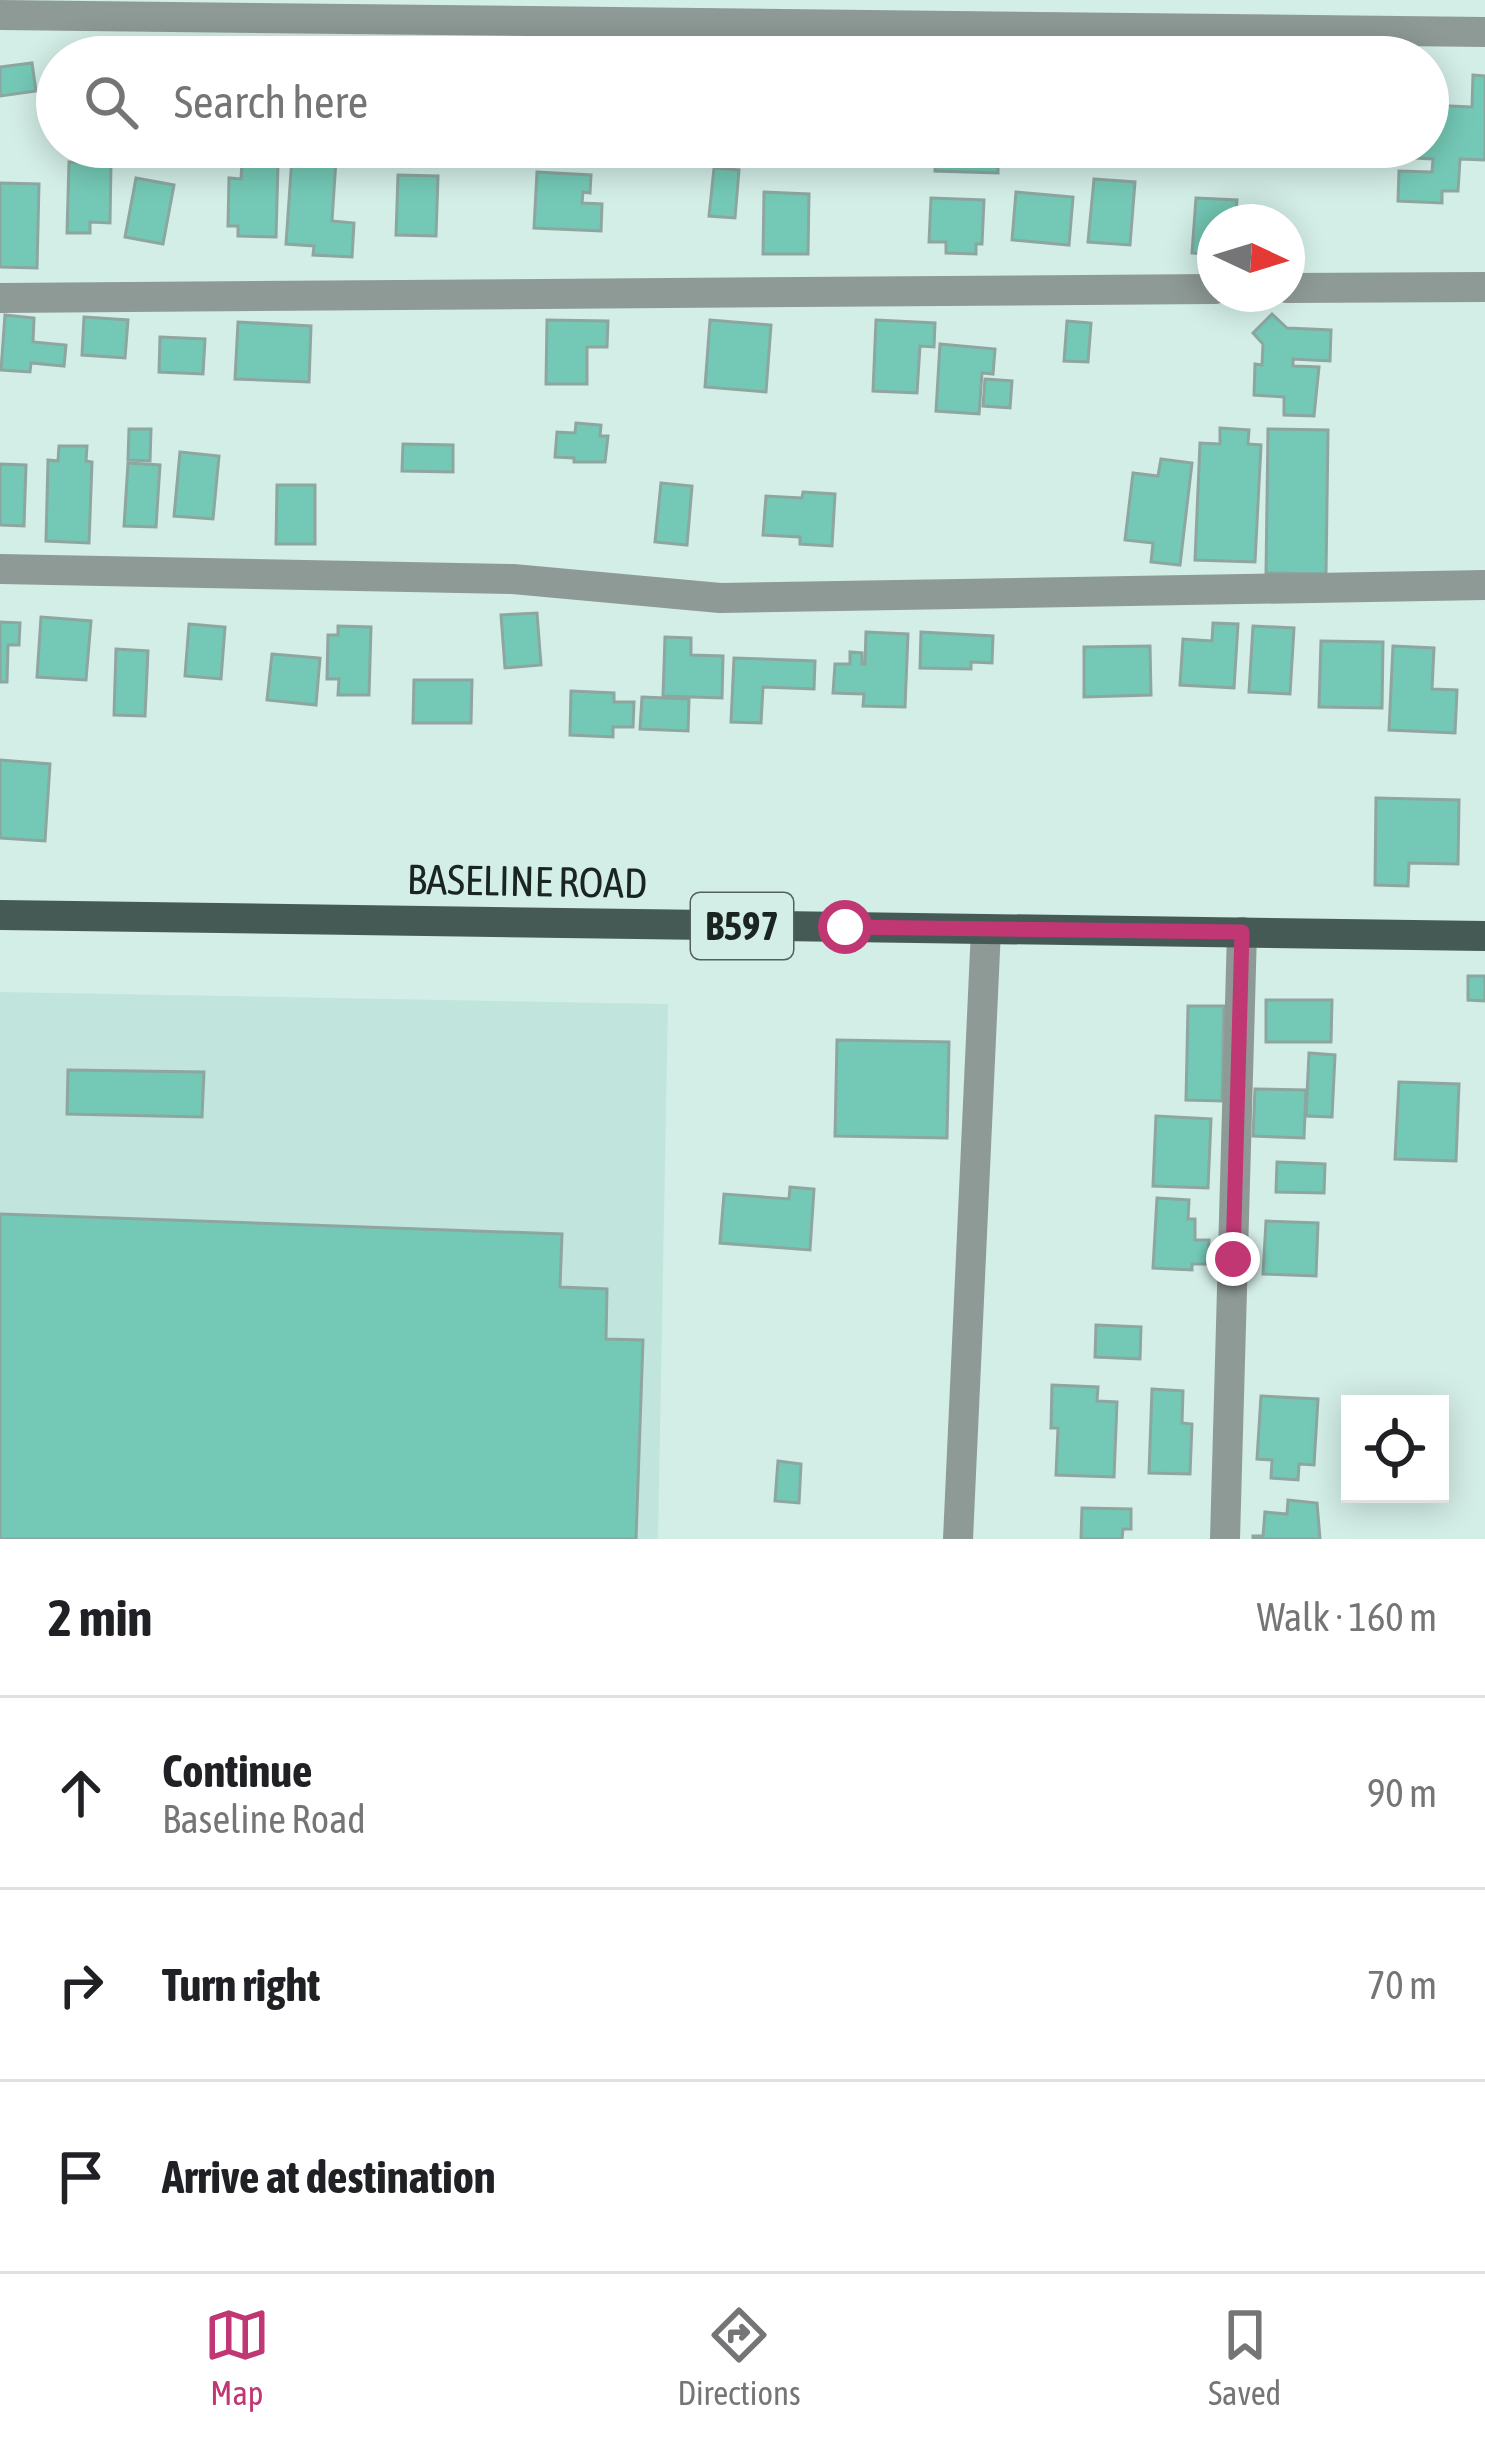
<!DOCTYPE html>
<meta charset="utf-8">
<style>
:root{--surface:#fff;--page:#f2f2f2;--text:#202124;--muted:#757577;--line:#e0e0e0;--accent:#c03774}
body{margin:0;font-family:"Asap Condensed",sans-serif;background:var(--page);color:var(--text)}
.controls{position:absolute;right:36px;bottom:36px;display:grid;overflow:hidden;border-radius:0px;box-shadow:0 6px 30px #0003}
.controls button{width:108px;height:108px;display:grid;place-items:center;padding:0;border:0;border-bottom:3px solid var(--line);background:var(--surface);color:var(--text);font:60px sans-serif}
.compass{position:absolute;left:1197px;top:204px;width:108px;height:108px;border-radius:50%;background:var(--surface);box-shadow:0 6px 30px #0003;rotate:94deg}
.stop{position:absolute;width:36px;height:36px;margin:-27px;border:9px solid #c03774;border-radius:50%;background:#fff}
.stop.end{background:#c03774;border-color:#fff;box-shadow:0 3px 12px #0008}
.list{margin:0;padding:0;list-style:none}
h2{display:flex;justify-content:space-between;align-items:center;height:156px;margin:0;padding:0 48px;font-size:51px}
h2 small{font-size:39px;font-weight:400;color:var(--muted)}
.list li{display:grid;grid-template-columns:78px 1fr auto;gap:36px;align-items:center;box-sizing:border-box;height:192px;padding:0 48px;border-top:3px solid var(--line)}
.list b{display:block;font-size:45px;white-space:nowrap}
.list p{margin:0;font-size:39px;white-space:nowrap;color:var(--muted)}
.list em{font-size:39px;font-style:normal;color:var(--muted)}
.icon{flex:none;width:66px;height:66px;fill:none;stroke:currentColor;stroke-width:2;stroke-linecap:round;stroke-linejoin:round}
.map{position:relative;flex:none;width:1485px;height:1539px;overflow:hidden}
.search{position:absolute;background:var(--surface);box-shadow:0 6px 30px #0003;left:36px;right:36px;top:36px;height:132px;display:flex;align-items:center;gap:30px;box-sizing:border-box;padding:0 42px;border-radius:66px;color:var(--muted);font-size:45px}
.sheet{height:732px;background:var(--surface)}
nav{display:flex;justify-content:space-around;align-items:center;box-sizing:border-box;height:168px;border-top:3px solid var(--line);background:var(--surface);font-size:33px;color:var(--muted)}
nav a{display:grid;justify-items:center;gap:6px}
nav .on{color:var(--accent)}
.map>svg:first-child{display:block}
.built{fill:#c1e5dc}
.building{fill:#74c9b6;stroke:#8da6a0;stroke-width:3}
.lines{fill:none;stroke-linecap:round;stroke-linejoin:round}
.minor{stroke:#8e9a96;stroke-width:30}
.major{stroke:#465a55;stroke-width:30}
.route{stroke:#c03774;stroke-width:15}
.labels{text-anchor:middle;stroke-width:9;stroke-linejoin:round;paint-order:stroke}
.shield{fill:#d3eee7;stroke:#52615c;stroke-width:3}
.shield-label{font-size:39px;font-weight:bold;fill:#1a2421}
.street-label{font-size:42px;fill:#1a2421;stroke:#d3eee7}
</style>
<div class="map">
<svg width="1485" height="1539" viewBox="0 0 1485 1539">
<rect width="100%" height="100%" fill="#d3eee7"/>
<path class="built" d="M0 992 668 1004 658 1539H0Z"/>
<g class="building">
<path d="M759 39 790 41 789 57H758Z"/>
<path d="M32 63 36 91 0 96V67Z"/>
<path d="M1473 75 1485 76V160L1460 159 1458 191H1442V203L1398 201 1399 171 1432 172 1433 159 1397 157V152L1375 151V147H1428V105L1472 107Z"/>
<path d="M936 147H998V173L935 171Z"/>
<path d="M1159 147H1242L1241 157 1159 155Z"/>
<path d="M292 157 336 160 332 221 354 223 352 257 313 255 314 246 286 244Z"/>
<path d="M69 162 111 163 110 223 90 222V233H67Z"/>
<path d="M242 162 278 164 276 237 238 236V226H228L229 178 241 179Z"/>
<path d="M714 168 739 170 735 218 709 216Z"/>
<path d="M537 172 591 175 590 193 583 192 582 203 602 204 601 231 534 228Z"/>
<path d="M398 175 438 176 436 236 396 235Z"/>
<path d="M136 178 174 185 163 244 125 237Z"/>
<path d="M1094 179 1135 182 1130 245 1088 242Z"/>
<path d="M0 183 39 184 37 268 0 267Z"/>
<path d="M764 192 809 194 808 254H763Z"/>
<path d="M1016 192 1073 197 1069 245 1012 240Z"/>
<path d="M931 198 984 200 982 244H976V254L946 253V242H929Z"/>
<path d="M1196 198 1237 200 1235 222H1215V255L1192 253Z"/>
<path d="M1272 314 1287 328 1331 330 1330 361 1293 359V366L1319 367 1314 416 1284 415V397L1254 395 1255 364 1262 365 1263 344 1253 333Z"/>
<path d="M5 315 34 318 33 342 66 345 64 366 31 363 30 372 1 370Z"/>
<path d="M84 317 128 320 125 358 82 355Z"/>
<path d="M547 320 608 321 607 347H587V384H546Z"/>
<path d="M710 320 771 325 766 392 705 387Z"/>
<path d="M876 320 935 323 934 347 920 346 917 393 873 391Z"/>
<path d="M1067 321 1091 323 1088 362 1064 361Z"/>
<path d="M238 322 311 326 309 382 235 379Z"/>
<path d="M160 337 205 339 203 374 159 372Z"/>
<path d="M940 344 995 349 993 374 982 373 979 414 936 411Z"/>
<path d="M985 379 1012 381 1010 408 983 406Z"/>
<path d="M576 423 601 425 600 436H608L605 462H574V458L555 457 557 432 575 433Z"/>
<path d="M1220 428 1249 430 1248 444 1261 445 1255 562 1195 560 1200 443 1220 444Z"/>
<path d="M129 429H151L150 461 128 460Z"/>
<path d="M1268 429 1328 430 1326 574 1266 573Z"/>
<path d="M403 444 453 445V472L402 471Z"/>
<path d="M59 446H87L86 461 92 462 89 543 46 541 48 460 58 461Z"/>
<path d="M180 452 219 456 213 519 174 516Z"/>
<path d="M1161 459 1192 463 1180 565 1151 562 1153 543 1125 540 1133 473 1158 476Z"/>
<path d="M128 463 160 465 156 527 124 526Z"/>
<path d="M0 464 26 465 24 526 0 525Z"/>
<path d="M661 483 692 486 687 545 655 542Z"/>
<path d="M277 485H315V544H276Z"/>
<path d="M803 492 835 494 832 546 800 544V537L763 535 766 496 802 498Z"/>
<path d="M537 613 541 665 505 668 501 615Z"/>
<path d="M41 617 91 621 86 680 37 677Z"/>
<path d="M0 622 20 623 19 645H8L7 682H0Z"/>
<path d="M1213 623 1238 624 1234 688 1180 685 1183 639 1212 641Z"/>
<path d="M189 624 225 627 221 679 185 676Z"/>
<path d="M338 626 371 627 369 695H338L339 679H327L328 635H338Z"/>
<path d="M1253 626 1294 628 1290 694 1249 692Z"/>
<path d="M866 632 908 634 905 707 863 706 864 694 833 693 835 664H850V652L862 653V664H865Z"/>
<path d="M921 632 993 636 992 663 971 662V669L920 668Z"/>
<path d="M665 637 691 638V655L723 656 722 698 663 696Z"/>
<path d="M1321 641 1383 642 1382 708 1319 707Z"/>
<path d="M1150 646 1151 695 1084 697V647Z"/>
<path d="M1393 646 1434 648 1432 689 1457 690 1455 733 1389 730Z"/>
<path d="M116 649 148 651 145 716 114 715Z"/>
<path d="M272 654 320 658 316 705 267 700Z"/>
<path d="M734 658 815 661 814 689 763 687 761 723 731 722Z"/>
<path d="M414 680H472L471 723H413Z"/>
<path d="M571 691 614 693V702H634L633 727H613V737L570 735Z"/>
<path d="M642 697 689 699 688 731 640 729Z"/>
<path d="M0 760 50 764 45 841 0 838Z"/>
<path d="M1376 798 1459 800 1458 864 1409 863 1408 886 1375 885Z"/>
<path d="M1468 976H1485V1001L1468 1000Z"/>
<path d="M1266 1000H1332L1331 1042H1266Z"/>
<path d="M1188 1006H1224L1222 1101 1186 1100Z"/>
<path d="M837 1040 949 1042 947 1138 835 1136Z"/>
<path d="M1309 1053 1335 1055 1332 1117 1306 1116Z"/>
<path d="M68 1070 204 1072 202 1117 67 1114Z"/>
<path d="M1399 1082 1459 1084 1456 1161 1395 1159Z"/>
<path d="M1255 1089 1306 1090 1304 1138 1253 1136Z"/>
<path d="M1156 1116 1211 1119 1208 1188 1153 1186Z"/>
<path d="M1277 1162 1325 1164 1324 1193 1276 1192Z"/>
<path d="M790 1187 814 1189 810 1250 720 1243 724 1194 789 1199Z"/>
<path d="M1157 1198 1189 1200 1188 1219H1195V1240H1209L1208 1264H1192V1270L1153 1268Z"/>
<path d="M0 1214 562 1234 560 1287 607 1289 606 1339 643 1340 636 1539H0Z"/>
<path d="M1266 1221 1318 1223 1316 1276 1263 1274Z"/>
<path d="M1096 1325 1141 1327 1140 1359 1095 1357Z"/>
<path d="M1052 1385 1098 1387 1097 1401 1117 1402 1114 1477 1056 1475 1058 1428H1051Z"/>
<path d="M1152 1389 1183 1391 1182 1423 1192 1424 1190 1474 1149 1473Z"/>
<path d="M1261 1396 1318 1399 1314 1465 1299 1464 1298 1480 1271 1478 1272 1460 1257 1459Z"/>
<path d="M778 1461 801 1464 799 1503 775 1501Z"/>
<path d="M1288 1500 1317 1503 1320 1539H1253V1536H1263L1265 1512 1287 1514Z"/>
<path d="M1082 1508 1131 1509V1529H1123L1122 1539H1081Z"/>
</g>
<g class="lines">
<g class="minor">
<path d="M0 15 1485 32"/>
<path d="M1287 288 1485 287"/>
<path d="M0 298 1215 289"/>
<path d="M0 569 513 579 720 598 1485 585"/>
<path d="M958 1539 986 929"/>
<path d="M1225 1539 1242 932"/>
</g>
<path class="major" d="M0 915 1485 936"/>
</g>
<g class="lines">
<path class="route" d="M845 927 1242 932 1233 1259"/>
</g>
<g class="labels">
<rect class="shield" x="691" y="893" width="102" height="66" rx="9"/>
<g class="shield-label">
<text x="742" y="940">B597</text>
</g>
<g class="street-label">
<text transform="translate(527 881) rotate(1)" y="15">BASELINE ROAD</text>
</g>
</g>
</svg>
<div class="controls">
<button><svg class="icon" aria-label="locate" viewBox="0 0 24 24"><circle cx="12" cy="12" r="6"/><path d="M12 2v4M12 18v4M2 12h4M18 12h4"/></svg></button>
</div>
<svg class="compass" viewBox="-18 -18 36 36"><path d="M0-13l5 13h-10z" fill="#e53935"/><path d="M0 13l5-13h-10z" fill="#757577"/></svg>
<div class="stop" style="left:845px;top:927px"></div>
<div class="stop end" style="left:1233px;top:1259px"></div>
<div class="search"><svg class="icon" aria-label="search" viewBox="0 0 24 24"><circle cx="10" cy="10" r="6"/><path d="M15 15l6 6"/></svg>Search here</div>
</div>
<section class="sheet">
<h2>2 min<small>Walk · 160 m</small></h2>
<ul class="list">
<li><svg class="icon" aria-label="ahead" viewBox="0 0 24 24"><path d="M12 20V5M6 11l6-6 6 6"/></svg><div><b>Continue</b><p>Baseline Road</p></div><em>90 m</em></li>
<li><svg class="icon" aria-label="right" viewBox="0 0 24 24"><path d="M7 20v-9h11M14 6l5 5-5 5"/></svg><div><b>Turn right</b></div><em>70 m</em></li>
<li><svg class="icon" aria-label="arrive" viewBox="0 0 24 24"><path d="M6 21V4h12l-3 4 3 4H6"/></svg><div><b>Arrive at destination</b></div></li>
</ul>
</section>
<nav>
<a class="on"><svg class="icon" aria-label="map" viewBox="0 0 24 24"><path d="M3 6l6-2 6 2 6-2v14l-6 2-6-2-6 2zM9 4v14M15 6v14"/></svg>Map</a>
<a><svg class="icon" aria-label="directions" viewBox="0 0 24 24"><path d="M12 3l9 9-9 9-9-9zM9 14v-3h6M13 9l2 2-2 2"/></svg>Directions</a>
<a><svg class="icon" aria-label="saved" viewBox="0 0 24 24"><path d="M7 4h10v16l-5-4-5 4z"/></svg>Saved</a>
</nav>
